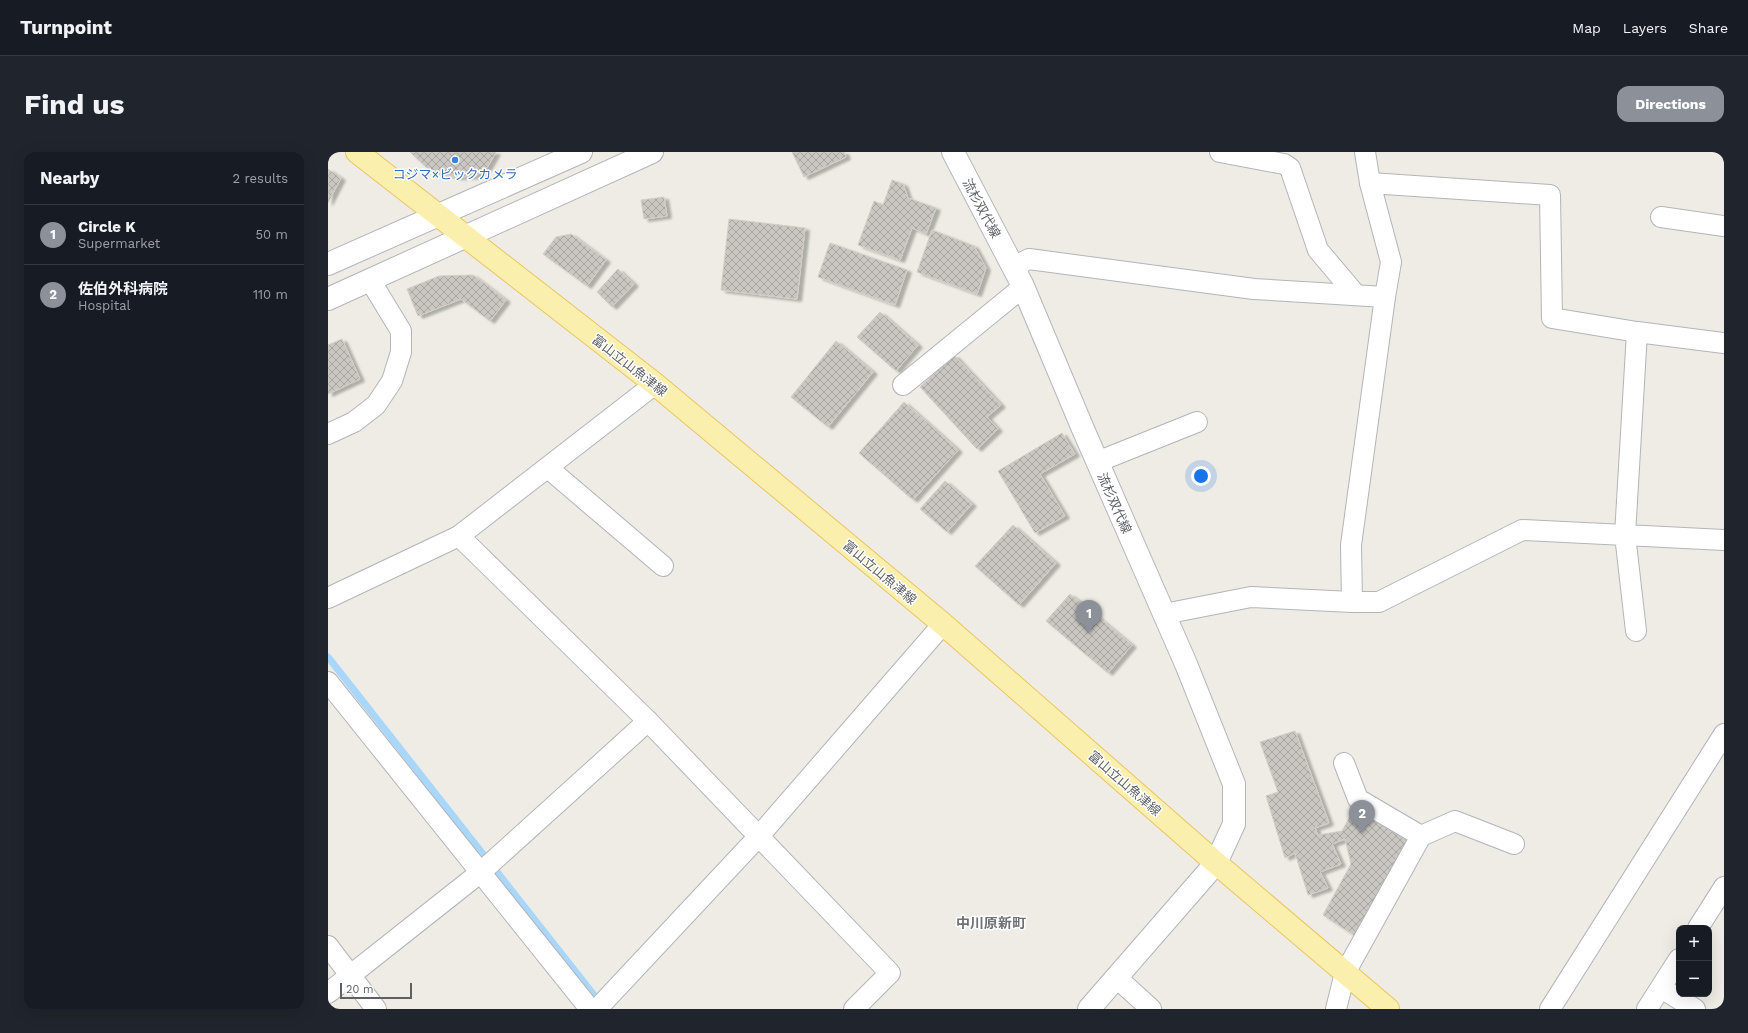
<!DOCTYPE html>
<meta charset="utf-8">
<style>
:root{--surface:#171b24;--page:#20242c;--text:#f1f3f6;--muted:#9ea1a6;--line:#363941;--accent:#8c9099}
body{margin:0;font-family:"Work Sans","Noto Sans JP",sans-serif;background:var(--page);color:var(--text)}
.controls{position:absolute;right:12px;bottom:12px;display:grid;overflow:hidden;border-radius:8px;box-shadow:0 4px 16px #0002}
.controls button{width:36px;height:36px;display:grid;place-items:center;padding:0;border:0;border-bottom:1px solid var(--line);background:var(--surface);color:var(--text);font:20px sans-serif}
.scale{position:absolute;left:12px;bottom:10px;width:72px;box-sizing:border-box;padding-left:4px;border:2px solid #5d6065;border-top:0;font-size:11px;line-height:14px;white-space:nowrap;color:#5d6065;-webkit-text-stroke:3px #fff;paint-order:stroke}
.you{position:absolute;left:873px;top:324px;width:14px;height:14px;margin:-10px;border:3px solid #fff;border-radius:50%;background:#1a73e8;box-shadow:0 0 0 6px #1a73e833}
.badge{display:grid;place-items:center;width:26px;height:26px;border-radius:50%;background:var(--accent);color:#fff;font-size:13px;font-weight:700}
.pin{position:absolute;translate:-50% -33px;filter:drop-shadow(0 1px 2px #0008)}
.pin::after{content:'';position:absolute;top:21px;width:14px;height:12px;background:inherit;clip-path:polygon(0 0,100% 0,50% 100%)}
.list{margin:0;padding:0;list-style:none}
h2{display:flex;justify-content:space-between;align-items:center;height:52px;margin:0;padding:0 16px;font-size:17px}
h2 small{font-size:13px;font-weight:400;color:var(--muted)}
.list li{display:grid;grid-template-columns:26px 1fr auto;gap:12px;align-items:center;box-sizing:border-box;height:60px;padding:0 16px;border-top:1px solid var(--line)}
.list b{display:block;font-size:15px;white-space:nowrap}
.list p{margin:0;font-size:13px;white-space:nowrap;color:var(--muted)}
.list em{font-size:13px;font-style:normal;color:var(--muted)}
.map{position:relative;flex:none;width:1396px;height:857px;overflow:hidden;border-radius:12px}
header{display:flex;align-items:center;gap:24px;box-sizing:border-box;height:56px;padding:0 20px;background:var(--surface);border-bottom:1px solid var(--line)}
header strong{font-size:19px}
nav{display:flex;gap:22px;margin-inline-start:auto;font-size:14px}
.intro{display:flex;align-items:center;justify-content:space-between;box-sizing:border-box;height:96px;padding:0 24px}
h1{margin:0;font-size:28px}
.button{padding:10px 18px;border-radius:12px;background:var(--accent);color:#fff;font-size:14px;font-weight:700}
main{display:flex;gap:24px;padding:0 24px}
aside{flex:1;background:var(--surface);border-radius:12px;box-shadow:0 4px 16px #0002}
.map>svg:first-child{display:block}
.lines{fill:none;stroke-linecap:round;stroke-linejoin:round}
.stream{stroke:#a8d7fb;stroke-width:7}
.building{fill:url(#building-cross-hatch);stroke:#d3cec3;filter:url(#shadow)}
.minor-casing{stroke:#b2b5b9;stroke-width:22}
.tertiary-casing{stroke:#b2b5b9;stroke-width:24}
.secondary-casing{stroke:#b4b7bc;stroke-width:24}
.primary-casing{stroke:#ebc461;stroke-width:24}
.minor{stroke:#fff;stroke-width:20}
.tertiary{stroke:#fff;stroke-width:22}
.secondary{stroke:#fff;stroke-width:22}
.primary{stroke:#fbefad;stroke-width:22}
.shop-dot{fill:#3f7fe0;stroke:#fff;stroke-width:1.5}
.labels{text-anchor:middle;stroke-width:3;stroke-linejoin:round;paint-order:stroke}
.shop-label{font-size:13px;fill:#366cbe;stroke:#fff}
.street-label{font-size:13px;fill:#5d6065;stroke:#fff}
.neighbourhood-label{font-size:14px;font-weight:bold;fill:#6e7276;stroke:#fff}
</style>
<header>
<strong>Turnpoint</strong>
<nav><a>Map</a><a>Layers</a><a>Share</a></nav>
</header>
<div class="intro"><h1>Find us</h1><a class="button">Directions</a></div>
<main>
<aside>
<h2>Nearby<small>2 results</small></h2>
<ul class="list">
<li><span class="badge">1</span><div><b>Circle K</b><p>Supermarket</p></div><em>50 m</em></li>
<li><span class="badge">2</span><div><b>佐伯外科病院</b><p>Hospital</p></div><em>110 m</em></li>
</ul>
</aside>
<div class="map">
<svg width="1396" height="857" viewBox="0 0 1396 857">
<defs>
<pattern id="building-cross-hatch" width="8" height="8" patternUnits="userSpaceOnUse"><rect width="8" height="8" fill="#cac7c2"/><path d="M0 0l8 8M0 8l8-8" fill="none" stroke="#a7a5a1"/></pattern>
<filter id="shadow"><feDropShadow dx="4.5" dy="2.5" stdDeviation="1" flood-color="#0004"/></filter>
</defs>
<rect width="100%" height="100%" fill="#eeece5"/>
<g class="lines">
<path class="stream" d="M0 505 273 852"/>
</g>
<g class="building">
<path d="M82 0H168L159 16 148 24 129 25 100 17Z"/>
<path d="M464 0H516L518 5 476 25Z"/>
<path d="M0 17 13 26 0 51Z"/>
<path d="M564 28 575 32 580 46 608 56 598 82 584 76 572 108 530 93 546 49 555 53Z"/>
<path d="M336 45 339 64 316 67 313 48Z"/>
<path d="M401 67 477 76 469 147 393 138Z"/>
<path d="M604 78 646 94 658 116 649 142 589 120Z"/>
<path d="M243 82 278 108 259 134 215 102 228 85Z"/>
<path d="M502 91 579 118 567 153 490 125Z"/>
<path d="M290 117 306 132 284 155 269 140Z"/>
<path d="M145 123 178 148 162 169 133 147 90 164 79 137 111 124Z"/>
<path d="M552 160 590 193 568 219 529 185Z"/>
<path d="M14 187 32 227 0 242V193Z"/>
<path d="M508 189 545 220 500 275 463 245Z"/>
<path d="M626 203 673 253 659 265 670 277 649 297 592 235Z"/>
<path d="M576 250 630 298 585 348 531 301Z"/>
<path d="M734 281 747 302 712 322 737 364 707 381 670 319Z"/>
<path d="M617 329 644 352 619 380 592 357Z"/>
<path d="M685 373 728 411 691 453 647 414Z"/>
<path d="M742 442 804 493 780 521 718 469Z"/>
<path d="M967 579 1001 671 987 676 990 683 1014 679 1026 657 1080 689 1027 784 995 763 1023 712 1017 687 1004 692 1013 712 992 720 1000 736 980 743 967 701 957 706 938 644 950 640 932 590Z"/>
</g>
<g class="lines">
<defs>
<g id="minor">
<path d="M892 0 956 12 962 16 990 98 1028 143"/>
<path d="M1037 0 1042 31"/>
<path d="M1333 65 1396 74"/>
<path d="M685 115 701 107 926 137 1057 145 1023 393 1024 450H1051L1194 378 1297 383 1308 479"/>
<path d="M1057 145 1063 110 1042 31 1222 43 1224 166 1309 180"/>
<path d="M1396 191 1309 180 1297 383 1396 388"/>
<path d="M575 233 695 135"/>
<path d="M0 282 26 270 48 253 64 229 73 200V179L42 128"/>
<path d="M769 310 869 270"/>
<path d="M220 316 335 414"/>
<path d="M131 384 320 569 562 821 526 857"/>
<path d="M0 446 131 384 327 232"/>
<path d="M836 462 923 445 1024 450"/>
<path d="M0 530 262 857"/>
<path d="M1016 611 1030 647 1093 684"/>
<path d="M1370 776 1396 735"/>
<path d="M0 794 48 857"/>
<path d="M789 826 823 857"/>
<path d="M1333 836 1367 857"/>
<path d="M0 841 153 720 320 569"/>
<path d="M269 857 431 684 615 472"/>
<path d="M1008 857 1017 821 1093 684 1127 669 1186 692"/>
<path d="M1222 857 1396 582"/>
<path d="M1319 857 1351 807"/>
</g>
<g id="tertiary">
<path d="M0 112 253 0"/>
<path d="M0 147 324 0"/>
<path d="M761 857 888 711"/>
</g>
<path id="secondary" d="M625 0 694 132 755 277 858 512 906 632V672L888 711"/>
<path id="primary" d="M29 0 327 232 615 472 888 711 1060 857"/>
</defs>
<use href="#minor" class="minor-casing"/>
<use href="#tertiary" class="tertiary-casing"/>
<use href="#secondary" class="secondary-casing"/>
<use href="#primary" class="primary-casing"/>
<use href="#minor" class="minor"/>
<use href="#tertiary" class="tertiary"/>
<use href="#secondary" class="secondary"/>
<use href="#primary" class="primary"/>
</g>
<circle class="shop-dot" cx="127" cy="8" r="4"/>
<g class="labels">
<g class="shop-label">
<text x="127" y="27">コジマ×ビックカメラ</text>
</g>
<g class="street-label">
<text transform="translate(654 56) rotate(62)" y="5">流杉双代線</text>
<text transform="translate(302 213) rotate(38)" y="5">富山立山魚津線</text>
<text transform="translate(787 351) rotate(66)" y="5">流杉双代線</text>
<text transform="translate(552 420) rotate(40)" y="5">富山立山魚津線</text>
<text transform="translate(797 631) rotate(41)" y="5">富山立山魚津線</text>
</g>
<g class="neighbourhood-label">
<text x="663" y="776">中川原新町</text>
</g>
</g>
</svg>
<div class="controls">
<button>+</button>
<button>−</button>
</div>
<div class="scale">20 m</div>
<div class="you"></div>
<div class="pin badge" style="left:761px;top:481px">1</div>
<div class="pin badge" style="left:1034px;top:681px">2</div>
</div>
</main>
